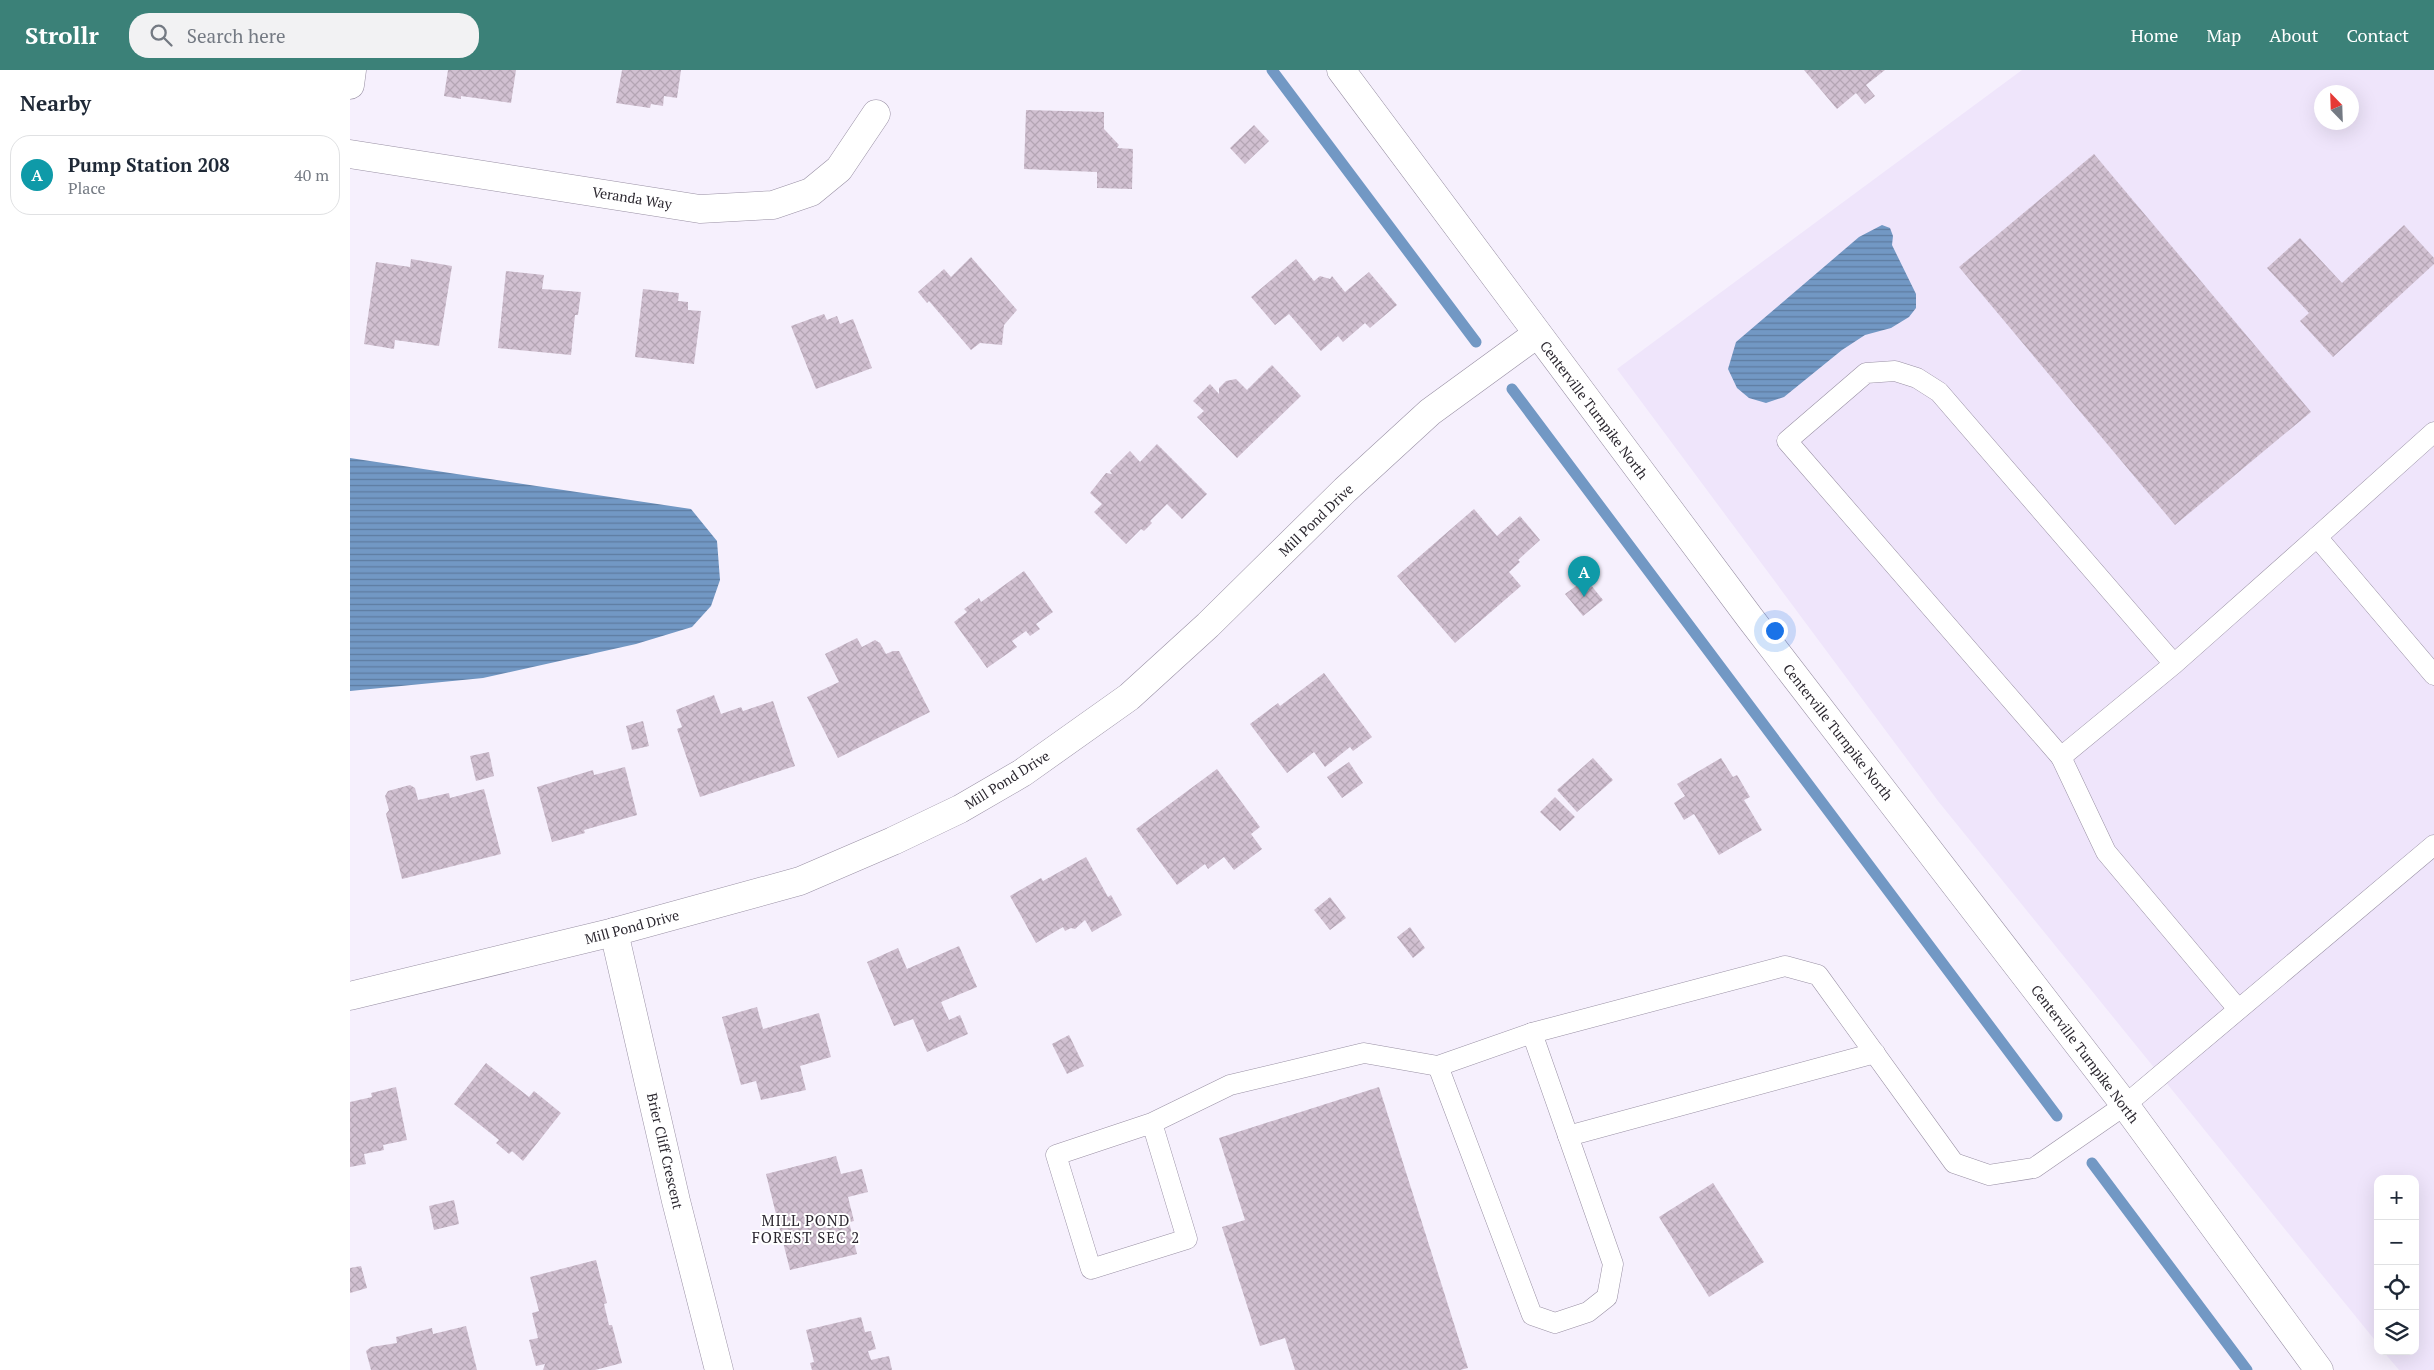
<!DOCTYPE html>
<meta charset="utf-8">
<style>
:root{--surface:#fff;--page:#f2f2f3;--text:#1f2937;--muted:#747a83;--line:#e0e1e3;--accent:#3b8178}
body{margin:0;font-family:"PT Serif",serif;background:var(--page);color:var(--text)}
.controls{position:absolute;right:15px;bottom:15px;display:grid;overflow:hidden;border-radius:10px;box-shadow:0 5px 20px #0002}
.controls button{width:45px;height:45px;display:grid;place-items:center;padding:0;border:0;border-bottom:1px solid var(--line);background:var(--surface);color:var(--text);font:25px sans-serif}
.compass{position:absolute;left:1964px;top:15px;width:45px;height:45px;border-radius:50%;background:var(--surface);box-shadow:0 5px 20px #0002;rotate:337deg}
.you{position:absolute;left:1424px;top:560px;width:18px;height:18px;margin:-12px;border:4px solid #fff;border-radius:50%;background:#1a73e8;box-shadow:0 0 0 8px #1a73e833}
.badge{display:grid;place-items:center;width:32px;height:32px;border-radius:50%;background:var(--accent);color:#fff;font-size:16px;font-weight:700}
.pin{position:absolute;translate:-50% -41px;filter:drop-shadow(0 1px 2px #0008)}
.pin::after{content:'';position:absolute;top:26px;width:18px;height:15px;background:inherit;clip-path:polygon(0 0,100% 0,50% 100%)}
.list{margin:0;padding:0;list-style:none}
h2{display:flex;justify-content:space-between;align-items:center;height:65px;margin:0;padding:0 20px;font-size:21px}
h2 small{font-size:16px;font-weight:400;color:var(--muted)}
.list li{display:grid;grid-template-columns:32px 1fr auto;gap:15px;align-items:center;box-sizing:border-box;height:80px;margin:0 10px 10px;padding:0 10px;border:1px solid var(--line);border-radius:20px}
.list b{display:block;font-size:19px;white-space:nowrap}
.list p{margin:0;font-size:16px;white-space:nowrap;color:var(--muted)}
.list em{font-size:16px;font-style:normal;color:var(--muted)}
.icon{flex:none;width:28px;height:28px;fill:none;stroke:currentColor;stroke-width:2;stroke-linecap:round;stroke-linejoin:round}
.map{position:relative;flex:none;width:2084px;height:1300px;overflow:hidden}
header{display:flex;align-items:center;gap:30px;box-sizing:border-box;height:70px;padding:0 25px;background:var(--accent);color:#fff}
header strong{font-size:24px}
nav{display:flex;gap:28px;margin-inline-start:auto;font-size:18px}
.search{width:350px;height:45px;background:var(--page);display:flex;align-items:center;gap:12px;box-sizing:border-box;padding:0 18px;border-radius:20px;color:var(--muted);font-size:19px}
main{display:flex}
aside{flex:1;background:var(--surface)}
.map>svg:first-child{display:block}
.built{fill:#efe5fb;fill-rule:evenodd}
.water{fill:url(#water-rules)}
.lines{fill:none;stroke-linecap:round;stroke-linejoin:round}
.stream{stroke:#7298c4;stroke-width:11}
.building{fill:url(#building-cross-hatch)}
.service-casing{stroke:#9990a4;stroke-width:21}
.minor-casing{stroke:#9990a4;stroke-width:29}
.secondary-casing{stroke:#9990a4;stroke-width:29}
.service{stroke:#fff;stroke-width:20}
.minor{stroke:#fff;stroke-width:28}
.secondary{stroke:#fff;stroke-width:28}
.labels{text-anchor:middle;stroke-width:4;stroke-linejoin:round;paint-order:stroke}
.street-label{font-size:14px;fill:#2b272f;stroke:#fff}
.neighbourhood-label{font-size:15px;letter-spacing:1px;fill:#2b272f;stroke:#fff}
</style>
<header>
<strong>Strollr</strong>
<div class="search"><svg class="icon" aria-label="search" viewBox="0 0 24 24"><circle cx="10" cy="10" r="6"/><path d="M15 15l6 6"/></svg>Search here</div>
<nav><a>Home</a><a>Map</a><a>About</a><a>Contact</a></nav>
</header>
<main>
<aside>
<h2>Nearby<small></small></h2>
<ul class="list">
<li><span class="badge" style="background:#0f9aa8">A</span><div><b>Pump Station 208</b><p>Place</p></div><em>40 m</em></li>
</ul>
</aside>
<div class="map">
<svg width="2084" height="1300" viewBox="0 0 2084 1300">
<defs>
<pattern id="water-rules" width="6" height="5" patternUnits="userSpaceOnUse" patternTransform="scale(1.25)"><rect width="6" height="5" fill="#7298c4"/><path d="M0 2.5h6" fill="none" stroke="#5e7ca0"/></pattern>
<pattern id="building-cross-hatch" width="8" height="8" patternUnits="userSpaceOnUse" patternTransform="scale(1.25)"><rect width="8" height="8" fill="#d1c0d1"/><path d="M0 0l8 8M0 8l8-8" fill="none" stroke="#b4a5b4"/></pattern>
</defs>
<rect width="100%" height="100%" fill="#f6f0fd"/>
<path class="built" d="M1672 0H2084V1300H2049L2033 1281H2065V1109H2028V1274L1588 731 1267 299ZM1972 22H2002V52H1972Z"/>
<g class="water">
<path d="M1532 155 1540 158 1543 166 1542 175 1566 224V238L1559 247 1541 258 1515 265 1492 280 1434 327 1416 333 1399 328 1387 318 1378 299 1386 272 1509 167Z"/>
<path d="M0 388 341 439 367 471 370 510 361 536 342 557 286 574 133 608 0 621Z"/>
</g>
<g class="lines">
<g class="stream">
<path d="M922 0 1126 272"/>
<path d="M1162 319 1707 1046"/>
<path d="M1742 1093 1897 1300"/>
</g>
</g>
<g class="building">
<path d="M98 0H166L161 33 111 26V29L94 26Z"/>
<path d="M272 0H331L327 28 314 26 313 36 301 34 300 38 266 33Z"/>
<path d="M1454 0H1535L1516 15 1525 26 1515 34 1506 23 1487 39Z"/>
<path d="M676 40 754 42V59L769 75 767 78 783 79 782 119 747 118V102L674 99Z"/>
<path d="M904 55 919 71 895 94 880 78Z"/>
<path d="M1744 84 1961 342 1825 455 1609 197Z"/>
<path d="M2054 155 2084 188V194L1983 287 1950 251 1959 243 1917 198 1950 168 1992 213Z"/>
<path d="M621 187 667 240 654 255 652 275 630 273 621 280 579 231 577 233 568 222 594 199 601 207Z"/>
<path d="M61 189 102 196 89 276 45 270 44 279 14 274 26 192 60 197Z"/>
<path d="M946 189 964 211 970 206 980 209 982 206 995 222 1019 202 1047 235 1020 258 1015 253 993 272 988 266 971 281 939 244 925 255 901 227Z"/>
<path d="M156 201 194 205 192 219 231 222 228 245H225L221 285 148 278Z"/>
<path d="M293 219 329 223 328 231 338 232V240L351 241 344 294 285 287Z"/>
<path d="M474 244 477 250 487 246 490 254 503 249 522 298 466 319 441 256Z"/>
<path d="M922 295 951 326 887 388 847 347 854 341 843 331 860 314 869 324V318L876 311 886 309 897 320Z"/>
<path d="M807 374 857 424 832 449 817 434 800 451 802 453 794 461 791 459 776 474 744 442 752 434 740 423 756 403 762 404 760 401 780 381 790 392Z"/>
<path d="M1124 439 1147 466 1170 446 1190 470 1168 490 1170 492 1159 502 1171 516 1105 573 1047 506Z"/>
<path d="M674 501 703 542 686 554 690 559 680 566 676 561 662 571 667 577 637 598 604 552 617 542 614 539 629 528 631 532Z"/>
<path d="M1236 509 1253 530 1233 546 1215 524Z"/>
<path d="M507 568 512 577 525 570 530 573 536 584 543 581H549L580 642 488 688 457 627 489 612 475 584Z"/>
<path d="M974 603 1022 667 1003 681 1000 677 975 697 964 682 937 703 900 654 928 633 930 636Z"/>
<path d="M364 625 371 644 391 637 393 641 423 631 445 696 350 727 327 659 332 657 326 640Z"/>
<path d="M293 651 299 676 282 680 276 656Z"/>
<path d="M139 682 144 706 126 711 120 686Z"/>
<path d="M1243 688 1263 710 1227 742 1207 720Z"/>
<path d="M1371 688 1383 707 1387 705 1400 727 1394 730 1412 760 1369 785 1344 744 1334 750 1324 733 1335 726 1327 714Z"/>
<path d="M999 692 1013 713 992 728 977 707Z"/>
<path d="M275 697 287 745 234 760 235 763 202 772 187 717 243 700 244 705Z"/>
<path d="M867 699 910 757 901 764 912 779 884 800 874 787 858 799 855 794 827 815 786 759Z"/>
<path d="M60 715 65 718 68 730 99 723 100 728 134 719 151 784 52 809 36 744 39 740 35 726 38 721Z"/>
<path d="M1205 727 1225 747 1210 761 1190 742Z"/>
<path d="M736 787 758 827 761 825 772 845 742 862 735 850 725 859 721 858 715 861 713 857 686 873 660 826 691 808 693 811Z"/>
<path d="M980 827 996 848 980 860 964 840Z"/>
<path d="M1060 857 1075 878 1063 888 1047 867Z"/>
<path d="M609 876 627 917 591 932 599 950 610 945 618 964 577 982 563 949 544 956 517 892 548 878 557 899Z"/>
<path d="M407 937 413 959 469 943 481 987 450 996 456 1020 411 1030 406 1011 391 1015 372 947Z"/>
<path d="M719 965 734 996 717 1004 702 974Z"/>
<path d="M136 993 179 1027 184 1021 211 1043 173 1091 162 1081 159 1084 146 1073 149 1070 104 1034Z"/>
<path d="M46 1017 57 1070 33 1075 34 1080 14 1084 16 1094 0 1097V1032L22 1027 21 1023Z"/>
<path d="M1029 1017 1118 1298 1110 1300H945L935 1268 910 1276 872 1157 895 1150 869 1068Z"/>
<path d="M486 1086 491 1104 512 1099 518 1122 498 1127 504 1151 499 1152 507 1184 440 1200 416 1104Z"/>
<path d="M1363 1113 1414 1192 1359 1227 1309 1147Z"/>
<path d="M104 1130 109 1154 84 1160 79 1136Z"/>
<path d="M246 1190 257 1233 254 1234 259 1255H262L272 1293 245 1300H193L195 1294 186 1296 179 1270 188 1268 182 1243 189 1241 180 1207Z"/>
<path d="M11 1196 17 1218 0 1223V1198Z"/>
<path d="M511 1247 515 1262 521 1261 526 1279 518 1281 521 1290 539 1286 542 1300H462L460 1293 464 1292 456 1260Z"/>
<path d="M116 1256 127 1300H21L16 1281 21 1277 47 1273 46 1267 82 1258 83 1264Z"/>
</g>
<g class="lines">
<defs>
<g id="service">
<path d="M2084 362 1967 467 2084 605"/>
<path d="M1824 594 1589 322 1567 308 1545 301 1516 303 1437 371 1711 687 1824 594 1967 467"/>
<path d="M1711 687 1756 782 1888 939"/>
<path d="M1088 996 1182 1245 1205 1253 1238 1242 1257 1227 1263 1194 1182 963"/>
<path d="M802 1053 837 1169 741 1199 706 1085 802 1053 880 1015 1014 983 1088 996 1182 963 1435 896 1468 905 1604 1093 1639 1105 1684 1098 1775 1035 2084 775"/>
<path d="M1218 1066 1525 983"/>
</g>
<g id="minor">
<path d="M0 15 2 0"/>
<path d="M0 84 350 139 423 135 461 122 489 99 526 44"/>
<path d="M264 862 326 1131 369 1300"/>
<path d="M0 926 264 862 450 811 543 771 610 739 672 703 779 627 858 555 995 420 1080 342 1187 264"/>
</g>
<path id="secondary" d="M991 0 1400 548 1775 1035 1969 1300"/>
</defs>
<use href="#service" class="service-casing"/>
<use href="#minor" class="minor-casing"/>
<use href="#secondary" class="secondary-casing"/>
<use href="#service" class="service"/>
<use href="#minor" class="minor"/>
<use href="#secondary" class="secondary"/>
</g>
<g class="labels">
<g class="street-label">
<text transform="translate(282 128) rotate(9)" y="5">Veranda Way</text>
<text transform="translate(1244 340) rotate(53)" y="5">Centerville Turnpike North</text>
<text transform="translate(966 450) rotate(-44)" y="5">Mill Pond Drive</text>
<text transform="translate(1488 662) rotate(52)" y="5">Centerville Turnpike North</text>
<text transform="translate(657 710) rotate(-32)" y="5">Mill Pond Drive</text>
<text transform="translate(282 857) rotate(-15)" y="5">Mill Pond Drive</text>
<text transform="translate(1735 984) rotate(53)" y="5">Centerville Turnpike North</text>
<text transform="translate(315 1081) rotate(77)" y="5">Brier Cliff Crescent</text>
</g>
<g class="neighbourhood-label">
<text x="456" y="1156">MILL POND<tspan x="456" dy="17">FOREST SEC 2</tspan></text>
</g>
</g>
</svg>
<div class="controls">
<button>+</button>
<button>−</button>
<button><svg class="icon" aria-label="locate" viewBox="0 0 24 24"><circle cx="12" cy="12" r="6"/><path d="M12 2v4M12 18v4M2 12h4M18 12h4"/></svg></button>
<button><svg class="icon" aria-label="layers" viewBox="0 0 24 24"><path d="M12 4l9 5-9 5-9-5zM3 14l9 5 9-5"/></svg></button>
</div>
<svg class="compass" viewBox="-18 -18 36 36"><path d="M0-13l5 13h-10z" fill="#e53935"/><path d="M0 13l5-13h-10z" fill="#747a83"/></svg>
<div class="you"></div>
<div class="pin badge" style="left:1234px;top:527px;background:#0f9aa8">A</div>
</div>
</main>
